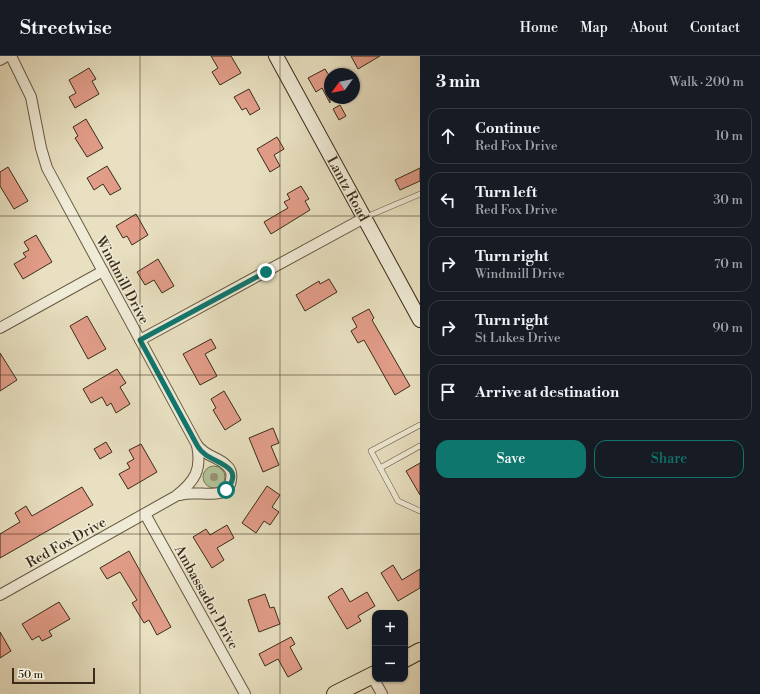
<!DOCTYPE html>
<meta charset="utf-8">
<style>
:root{--surface:#171b24;--page:#20242c;--text:#f1f3f6;--muted:#9ea1a6;--line:#363941;--accent:#0f766e}
body{margin:0;font-family:"Libre Bodoni",serif;background:var(--page);color:var(--text)}
.controls{position:absolute;right:12px;bottom:12px;display:grid;overflow:hidden;border-radius:8px;box-shadow:0 1px 3px #0004}
.controls button{width:36px;height:36px;display:grid;place-items:center;padding:0;border:0;border-bottom:1px solid var(--line);background:var(--surface);color:var(--text);font:20px sans-serif}
.compass{position:absolute;left:324px;top:12px;width:36px;height:36px;border-radius:50%;background:var(--surface);box-shadow:0 1px 3px #0004;rotate:237deg}
.scale{position:absolute;left:12px;bottom:10px;width:83px;box-sizing:border-box;padding-left:4px;border:2px solid #3a2c19;border-top:0;font-size:11px;line-height:14px;white-space:nowrap;color:#3a2c19;-webkit-text-stroke:3px #f0ebd7;paint-order:stroke}
.stop{position:absolute;width:12px;height:12px;margin:-9px;border:3px solid #0f766e;border-radius:50%;background:#fff}
.stop.end{background:#0f766e;border-color:#fff;box-shadow:0 1px 4px #0008}
.list{margin:0;padding:0;list-style:none}
h2{display:flex;justify-content:space-between;align-items:center;height:52px;margin:0;padding:0 16px;font-size:17px}
h2 small{font-size:13px;font-weight:400;color:var(--muted)}
.list li{display:grid;grid-template-columns:26px 1fr auto;gap:12px;align-items:center;box-sizing:border-box;height:56px;margin:0 8px 8px;padding:0 8px;border:1px solid var(--line);border-radius:12px}
.list b{display:block;font-size:15px;white-space:nowrap}
.list p{margin:0;font-size:13px;white-space:nowrap;color:var(--muted)}
.list em{font-size:13px;font-style:normal;color:var(--muted)}
.actions{display:flex;gap:8px;padding:12px 16px}
.actions a{flex:1;padding:9px 0;border:1px solid var(--accent);border-radius:12px;text-align:center;font-size:14px;color:var(--accent)}
.actions .main{background:var(--accent);color:#fff}
.icon{flex:none;width:22px;height:22px;fill:none;stroke:currentColor;stroke-width:2;stroke-linecap:round;stroke-linejoin:round}
.map{position:relative;flex:none;width:420px;height:638px;overflow:hidden}
header{display:flex;align-items:center;gap:24px;box-sizing:border-box;height:56px;padding:0 20px;background:var(--surface);border-bottom:1px solid var(--line)}
header strong{font-size:19px}
nav{display:flex;gap:22px;margin-inline-start:auto;font-size:14px}
main{display:flex}
aside{flex:1;background:var(--surface)}
.map>svg:first-child{display:block}
.green{fill:#b1c397;stroke:#767858}
.building{fill:#e29d89;stroke:#3a2c19}
.lines{fill:none;stroke-linecap:round;stroke-linejoin:round}
.lane-casing{stroke:#665943;stroke-width:6}
.street-casing{stroke:#665943;stroke-width:12}
.secondary-casing{stroke:#3a2c19;stroke-width:16}
.primary-casing{stroke:#3a2c19;stroke-width:18}
.lane{stroke:#f0ebd7;stroke-width:5}
.street{stroke:#f0ebd7;stroke-width:10}
.secondary{stroke:#f0ebd7;stroke-width:14}
.primary{stroke:#e8e0c1;stroke-width:16}
.tree{fill:#999276}
.route{stroke:#0f766e;stroke-width:5}
.grid{fill:none;stroke:#3a2c19;stroke-width:1;stroke-opacity:0.55}
.labels{text-anchor:middle;stroke-width:3;stroke-linejoin:round;paint-order:stroke}
.street-label{font-size:14px;fill:#3a2c19;stroke:#f0ebd7}
</style>
<header>
<strong>Streetwise</strong>
<nav><a>Home</a><a>Map</a><a>About</a><a>Contact</a></nav>
</header>
<main>
<div class="map">
<svg width="420" height="638" viewBox="0 0 420 638">
<rect width="100%" height="100%" fill="#e8e0c1"/>
<filter id="stains"><feTurbulence type="fractalNoise" baseFrequency=".005" numOctaves="4"/><feColorMatrix values="0 0 0 0 .2 0 0 0 0 .09 0 0 0 0 .02 0 0 0 .5 -.17"/></filter>
<radialGradient id="worn" r=".72"><stop offset=".6" stop-color="#630" stop-opacity="0"/><stop offset="1" stop-color="#630" stop-opacity=".3"/></radialGradient>
<circle class="green" cx="214" cy="421" r="11"/>
<g class="building">
<path d="M211 0H231L241 17 220 29 212 16 218 12Z"/>
<path d="M351 0H380L358 13Z"/>
<path d="M89 12 96 23 92 25 99 38 75 52 69 41 76 37 69 24Z"/>
<path d="M325 13 330 21V47L322 32 316 36 308 22Z"/>
<path d="M249 33 260 53 250 59 246 52 242 54 234 41Z"/>
<path d="M340 49 346 60 339 64 333 53Z"/>
<path d="M86 63 103 92 87 101 75 82 78 80 73 71Z"/>
<path d="M277 81 284 93 274 99 280 110 270 116 257 93Z"/>
<path d="M107 110 121 133 110 139 103 128 94 134 87 122Z"/>
<path d="M8 111 28 145 14 153 0 130V116Z"/>
<path d="M420 112V125L400 134 395 124Z"/>
<path d="M301 130 309 143 305 145 310 154 271 178 264 166 288 152 284 146 290 143 287 138Z"/>
<path d="M136 158 148 179 132 189 127 180 123 182 116 170Z"/>
<path d="M36 179 52 206 23 223 14 208 26 201 23 197 29 194 24 186Z"/>
<path d="M158 203 174 230 162 237 154 224 145 229 137 216Z"/>
<path d="M329 223 337 236 305 255 296 239 319 225 320 228Z"/>
<path d="M369 253 374 262 372 264 410 330 395 339 364 284 358 287 351 275 357 271 352 262Z"/>
<path d="M87 260 106 293 88 303 70 270Z"/>
<path d="M211 283 216 292 205 298 217 320 200 329 183 298Z"/>
<path d="M0 297 17 324 0 335Z"/>
<path d="M117 313 126 327 120 331 130 348 116 357 111 347 107 350 102 341 91 347 83 333Z"/>
<path d="M224 335 241 364 225 374 213 354 216 352 211 343Z"/>
<path d="M273 372 279 387 271 390 279 409 263 416 249 382Z"/>
<path d="M106 386 112 396 100 403 94 393Z"/>
<path d="M141 388 157 416 128 433 119 418 130 412 127 407 134 403 129 394Z"/>
<path d="M420 407V439L406 415Z"/>
<path d="M267 430 280 439 272 451 279 456 270 469 264 465 256 477 242 467Z"/>
<path d="M82 431 93 449 0 502V478L20 466 15 457 26 450 32 460Z"/>
<path d="M227 469 234 482 217 492 224 504 212 512 193 481 206 473 210 479Z"/>
<path d="M129 495 171 571 157 579 149 564 144 567 132 547 137 544 120 516 107 523 100 512Z"/>
<path d="M393 509 402 524 420 513V532L398 545 381 517Z"/>
<path d="M342 532 350 546 367 536 375 550 358 560 361 565 347 573 328 541Z"/>
<path d="M265 538 270 552 274 551 280 568 259 576 248 544Z"/>
<path d="M59 546 70 563 49 575 52 580 42 585 39 580 32 584 22 568Z"/>
<path d="M0 576 11 595 0 602Z"/>
<path d="M291 581 295 588 290 591 302 613 288 621 278 603 265 610 259 598Z"/>
</g>
<g class="lines">
<defs>
<g id="lane">
<path d="M366 161 420 138"/>
<path d="M420 369 371 395 398 445 420 455"/>
<path d="M380 412 420 390"/>
</g>
<g id="street">
<path d="M0 4 7 0"/>
<path d="M0 272 103 215"/>
<path d="M140 284 364 162"/>
<path d="M180 439C197 433 228 447 231 424 232 419 231 413 227 410 218 400 207 402 197 389"/>
<path d="M145 458 245 638"/>
<path d="M0 539 176 440C195 425 202 414 197 389L47 112 41 92 31 41 11 0"/>
<path d="M372 620 382 638"/>
</g>
<g id="secondary">
<path id="s1" d="M276 0 420 264"/>
</g>
<g id="primary">
<path d="M405 603 420 595"/>
<path d="M335 638 375 618"/>
</g>
</defs>
<use href="#lane" class="lane-casing"/>
<use href="#street" class="street-casing"/>
<use href="#secondary" class="secondary-casing"/>
<use href="#primary" class="primary-casing"/>
<use href="#lane" class="lane"/>
<use href="#street" class="street"/>
<use href="#secondary" class="secondary"/>
<use href="#primary" class="primary"/>
</g>
<circle class="tree" cx="214" cy="421" r="4"/>
<g class="lines">
<path class="route" d="M226 434C246 412 217 407 206 399 202 396 199 393 197 389L140 284 266 216"/>
</g>
<path class="grid" d="M140 0V638M280 0V638M0 160H420M0 319H420M0 478H420"/>
<g class="labels">
<g class="street-label">
<text dy="5" stroke="none"><textPath href="#s1" startOffset="151">Lantz Road</textPath></text>
<text transform="translate(123 224) rotate(62)" y="5">Windmill Drive</text>
<text transform="translate(66 486) rotate(-29)" y="5">Red Fox Drive</text>
<text transform="translate(207 541) rotate(61)" y="5">Ambassador Drive</text>
</g>
</g>
<rect width="100%" height="100%" filter="url(#stains)"/>
<rect width="100%" height="100%" fill="url(#worn)"/>
</svg>
<div class="controls">
<button>+</button>
<button>−</button>
</div>
<svg class="compass" viewBox="-18 -18 36 36"><path d="M0-13l5 13h-10z" fill="#e53935"/><path d="M0 13l5-13h-10z" fill="#9ea1a6"/></svg>
<div class="scale">50 m</div>
<div class="stop" style="left:226px;top:434px"></div>
<div class="stop end" style="left:266px;top:216px"></div>
</div>
<aside>
<h2>3 min<small>Walk · 200 m</small></h2>
<ul class="list">
<li><svg class="icon" aria-label="ahead" viewBox="0 0 24 24"><path d="M12 20V5M6 11l6-6 6 6"/></svg><div><b>Continue</b><p>Red Fox Drive</p></div><em>10 m</em></li>
<li><svg class="icon" aria-label="left" viewBox="0 0 24 24"><path d="M17 20v-9H6M10 6l-5 5 5 5"/></svg><div><b>Turn left</b><p>Red Fox Drive</p></div><em>30 m</em></li>
<li><svg class="icon" aria-label="right" viewBox="0 0 24 24"><path d="M7 20v-9h11M14 6l5 5-5 5"/></svg><div><b>Turn right</b><p>Windmill Drive</p></div><em>70 m</em></li>
<li><svg class="icon" aria-label="right" viewBox="0 0 24 24"><path d="M7 20v-9h11M14 6l5 5-5 5"/></svg><div><b>Turn right</b><p>St Lukes Drive</p></div><em>90 m</em></li>
<li><svg class="icon" aria-label="arrive" viewBox="0 0 24 24"><path d="M6 21V4h12l-3 4 3 4H6"/></svg><div><b>Arrive at destination</b></div></li>
</ul>
<div class="actions"><a class="main">Save</a><a>Share</a></div>
</aside>
</main>
